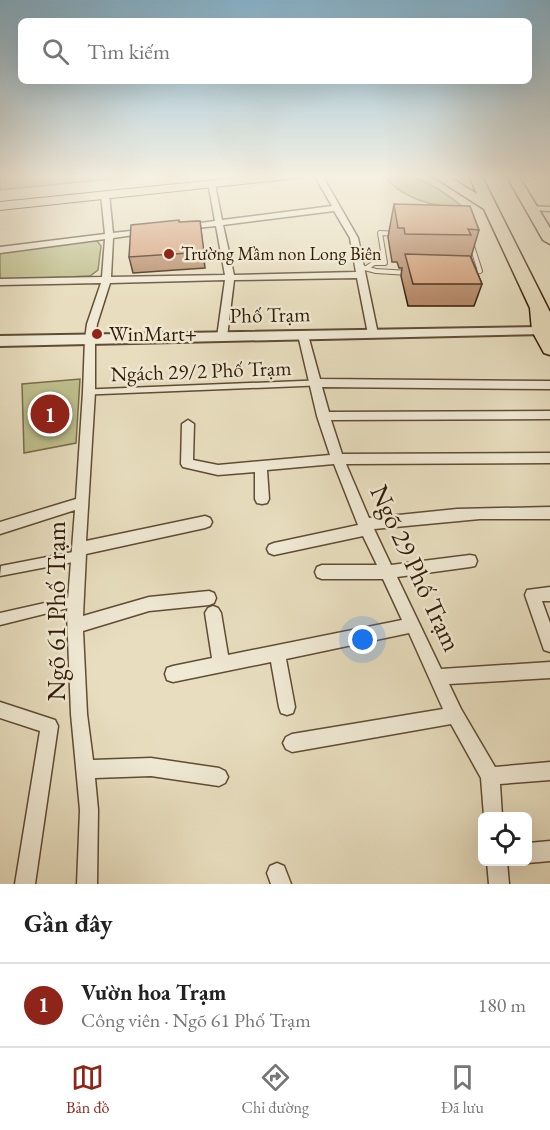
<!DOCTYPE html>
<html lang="vi">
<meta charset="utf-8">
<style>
:root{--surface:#fff;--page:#f2f2f2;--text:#222;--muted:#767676;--line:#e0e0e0;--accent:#8f2418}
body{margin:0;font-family:"EB Garamond",serif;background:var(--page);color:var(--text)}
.controls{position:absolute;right:18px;bottom:18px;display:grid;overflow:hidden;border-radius:9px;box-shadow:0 6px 24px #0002}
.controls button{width:54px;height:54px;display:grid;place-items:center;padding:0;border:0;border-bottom:2px solid var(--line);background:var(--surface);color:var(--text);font:30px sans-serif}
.you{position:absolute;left:363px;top:640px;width:21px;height:21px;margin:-15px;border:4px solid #fff;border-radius:50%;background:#1a73e8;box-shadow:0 0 0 9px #1a73e833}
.badge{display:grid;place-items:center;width:39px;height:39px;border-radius:50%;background:var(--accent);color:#fff;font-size:20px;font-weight:700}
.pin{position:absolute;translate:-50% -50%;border:3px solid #fff;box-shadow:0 2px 6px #0006}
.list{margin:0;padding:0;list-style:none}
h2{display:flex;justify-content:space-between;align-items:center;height:78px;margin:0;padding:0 24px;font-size:26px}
h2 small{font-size:20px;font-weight:400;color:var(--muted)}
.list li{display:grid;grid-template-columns:39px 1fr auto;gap:18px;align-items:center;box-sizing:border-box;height:84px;padding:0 24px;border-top:2px solid var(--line)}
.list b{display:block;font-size:22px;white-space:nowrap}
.list p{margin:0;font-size:20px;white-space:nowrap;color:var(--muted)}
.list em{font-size:20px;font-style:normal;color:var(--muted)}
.icon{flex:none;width:33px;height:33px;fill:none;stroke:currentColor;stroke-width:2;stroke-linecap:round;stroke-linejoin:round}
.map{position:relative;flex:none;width:550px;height:884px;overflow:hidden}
.search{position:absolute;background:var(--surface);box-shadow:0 6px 24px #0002;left:18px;right:18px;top:18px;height:66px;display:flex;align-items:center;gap:15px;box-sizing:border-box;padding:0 21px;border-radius:9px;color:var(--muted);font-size:22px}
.sheet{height:162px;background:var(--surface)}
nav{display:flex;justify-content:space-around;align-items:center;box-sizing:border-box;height:84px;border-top:2px solid var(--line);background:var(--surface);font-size:16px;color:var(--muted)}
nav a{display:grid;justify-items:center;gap:3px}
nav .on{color:var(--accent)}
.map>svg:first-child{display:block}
.green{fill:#bebf8c;stroke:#786d49;stroke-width:1.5}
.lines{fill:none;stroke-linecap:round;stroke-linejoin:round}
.service-far1-casing{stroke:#604c34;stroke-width:6}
.service-casing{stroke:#604c34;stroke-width:8}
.pedestrian-casing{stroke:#604c34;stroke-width:3}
.minor-casing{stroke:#604c34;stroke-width:3}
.tertiary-casing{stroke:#604c34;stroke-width:4}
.primary-casing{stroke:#331b06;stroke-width:2}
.trunk-casing{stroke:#331b06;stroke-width:3}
.service-far1{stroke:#f0ead5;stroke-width:4}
.service{stroke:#f0ead5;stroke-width:5}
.pedestrian{fill:#f0ead5;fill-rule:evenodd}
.minor{fill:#f0ead5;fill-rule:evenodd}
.tertiary{fill:#f0ead5;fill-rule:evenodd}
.primary{fill:#e8debf;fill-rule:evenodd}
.trunk{fill:#e8debf;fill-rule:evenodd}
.wall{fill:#b68968;stroke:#331b06;stroke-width:1.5}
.building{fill:#d49f79;stroke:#331b06;stroke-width:1.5}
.poi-dot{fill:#8f2418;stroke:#f0ead5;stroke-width:2}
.labels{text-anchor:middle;stroke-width:5;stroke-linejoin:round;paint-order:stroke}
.far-poi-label{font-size:18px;fill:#331b06;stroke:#f0ead5;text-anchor:start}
.street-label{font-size:21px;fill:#331b06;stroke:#f0ead5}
.poi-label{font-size:21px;fill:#331b06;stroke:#f0ead5;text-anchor:start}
.near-street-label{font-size:26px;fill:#331b06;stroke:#f0ead5}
</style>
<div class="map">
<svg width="550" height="884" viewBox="0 0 550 884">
<rect width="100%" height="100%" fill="#e8debf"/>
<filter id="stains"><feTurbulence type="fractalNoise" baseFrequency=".00333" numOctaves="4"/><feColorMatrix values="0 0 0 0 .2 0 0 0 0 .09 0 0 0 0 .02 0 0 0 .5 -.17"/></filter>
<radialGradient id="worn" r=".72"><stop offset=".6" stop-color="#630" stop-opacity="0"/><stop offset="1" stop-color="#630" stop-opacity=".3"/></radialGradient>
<g class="green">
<path d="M0 175H150L0 190Z"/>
<path d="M383 175C423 175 436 186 467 210 435 206 404 201 383 175Z"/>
<path d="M86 239 96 240 101 246 98 270 90 276 0 280V251Z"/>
<path d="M80 379 76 443 24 453 22 384Z"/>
</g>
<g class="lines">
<defs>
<g id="service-far1">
<path d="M361 267 376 271 409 273"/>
<path d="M368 267 374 263H385L380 233 397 234"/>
<path d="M470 274 480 271 471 243"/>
</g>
<path id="service" d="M89 392 314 383"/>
<g id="pedestrian">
<path d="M78 551 82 553 83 556 82 559 78 561 0 576 1 566Z"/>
<path d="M76 596 80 597 82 601 80 605 0 625V613Z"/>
</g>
<g id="minor">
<path d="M314 175H322L358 238 378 334 377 336H369L368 334 357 278 234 280 227 337 222 340 217 337 225 280 110 283 97 324 95 339V392L86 541 205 516 210 518 212 522 210 526 205 528 86 554 83 616 149 597 209 591 214 593 216 598 214 603 209 605 149 611 83 631 87 714 93 760 151 758 219 768 225 771 228 777 225 783 219 786 151 776 95 778 98 810 97 884H77L80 810 71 714 67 613 75 510 0 534V522L76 499 83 392 85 339 87 324 101 283 0 285V279L102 277 105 239 0 253V247L105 234 101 194 105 192 109 194 113 233 148 229 152 231 148 233 113 238 111 277 225 275 216 226 186 229 182 227 186 225 215 221 208 182 215 184 222 220 332 206ZM334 211 350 238 356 272 234 275 223 225Z"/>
<path d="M528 206 550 207V211L531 210H528Z"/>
<path d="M303 332 308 335 320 379 550 381V389L322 387 329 412 550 411V419L331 420 342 454 550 453V463L346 464 369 518 457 509 550 507V519H480L374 529 391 565 470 555 475 556 477 561 475 566 470 567 397 577 441 669 550 662V678L449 684 461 709 495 767 550 762V780L500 784 502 816H484L481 778 451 724 292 752 286 749 283 743 286 737 292 734 443 709 409 633 286 659 295 707 293 713 287 715 281 713 279 707 271 662 173 682 167 680 165 674 167 668 173 666 212 658 205 613 208 608 213 606 218 608 221 613 228 655 402 620 383 579H322L317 577 315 572 317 567 322 565H377L363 536 274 555 269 553 267 549 269 545 274 543 358 525 334 464 267 470 269 499 267 503 262 504 257 503 255 499V472L218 475 183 467 181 464 182 424 188 420 194 424 193 460 218 465 330 455 317 416 298 335Z"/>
<path d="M550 587V601H542L550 623V652L544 650 525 595 527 590Z"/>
<path d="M0 702 55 720 58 726 35 884H15L40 731 0 718Z"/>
<path d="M550 841V861L528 863 525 862H528V843Z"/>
<path d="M487 862H507L509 884H489Z"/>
<path d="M277 863 284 866 291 884H271L267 873 270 866Z"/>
</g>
<path id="tertiary" d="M541 327 548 331 546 334 0 346V336Z"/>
<path id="primary" d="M265 175H305L299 178 0 210V202Z"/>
<g id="trunk">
<path d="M431 175H446L477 194 469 175H481L550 312V355L544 353 532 331 530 308 484 209Z"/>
<path d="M506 175H518L550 228V244L543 240Z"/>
</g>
</defs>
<use href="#service-far1" class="service-far1-casing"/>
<use href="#service" class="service-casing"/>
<use href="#pedestrian" class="pedestrian-casing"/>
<use href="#minor" class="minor-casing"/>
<use href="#tertiary" class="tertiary-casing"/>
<use href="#primary" class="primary-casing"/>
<use href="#trunk" class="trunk-casing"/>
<use href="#service-far1" class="service-far1"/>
<use href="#service" class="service"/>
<use href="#pedestrian" class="pedestrian"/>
<use href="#minor" class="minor"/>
<use href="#tertiary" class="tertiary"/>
<use href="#primary" class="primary"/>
<use href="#trunk" class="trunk"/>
</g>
<g class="wall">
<path d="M394 204 479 230 471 257 482 284 474 306H408L401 276 402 268H399L397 262H392L388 237Z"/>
<path d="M200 221 205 268 133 273 129 257 179 222Z"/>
</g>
<g class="building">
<path d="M394 204 470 206 479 230 468 229 471 235 405 234 404 228H398Z"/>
<path d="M179 220V222L200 221 204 252 129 257 131 225Z"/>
<path d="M405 254 470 256 482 284H413Z"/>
</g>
<linearGradient id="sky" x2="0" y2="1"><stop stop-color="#87b7d2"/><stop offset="0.59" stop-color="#f5f0e2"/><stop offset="1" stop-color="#f5f0e2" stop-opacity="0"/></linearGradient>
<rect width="550" height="299" fill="url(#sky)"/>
<g class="poi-dot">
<circle cx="169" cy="254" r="6"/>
<circle cx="97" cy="334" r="6"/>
</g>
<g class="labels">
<g class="far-poi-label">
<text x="181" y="260">Trường Mầm non Long Biên</text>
</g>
<g class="street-label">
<text transform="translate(270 315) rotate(-1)" y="7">Phố Trạm</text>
<text transform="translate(201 371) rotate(-2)" y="7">Ngách 29/2 Phố Trạm</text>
</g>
<g class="poi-label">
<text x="109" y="341">WinMart+</text>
</g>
<g class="near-street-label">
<text transform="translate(416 568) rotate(65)" y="9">Ngõ 29 Phố Trạm</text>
<text transform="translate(56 611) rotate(-90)" y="9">Ngõ 61 Phố Trạm</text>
</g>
</g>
<rect width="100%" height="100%" filter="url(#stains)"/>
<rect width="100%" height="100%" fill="url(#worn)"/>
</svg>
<div class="controls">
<button><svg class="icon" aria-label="locate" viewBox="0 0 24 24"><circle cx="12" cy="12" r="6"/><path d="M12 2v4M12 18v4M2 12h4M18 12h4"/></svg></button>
</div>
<div class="you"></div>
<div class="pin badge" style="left:50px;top:414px">1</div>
<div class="search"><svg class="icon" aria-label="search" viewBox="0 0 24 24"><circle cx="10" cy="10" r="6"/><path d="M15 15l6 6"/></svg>Tìm kiếm</div>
</div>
<section class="sheet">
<h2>Gần đây<small></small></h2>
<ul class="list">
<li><span class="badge">1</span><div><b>Vườn hoa Trạm</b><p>Công viên · Ngõ 61 Phố Trạm</p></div><em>180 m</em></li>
</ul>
</section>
<nav>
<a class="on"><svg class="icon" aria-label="map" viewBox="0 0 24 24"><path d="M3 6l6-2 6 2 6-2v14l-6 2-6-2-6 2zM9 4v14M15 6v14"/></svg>Bản đồ</a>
<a><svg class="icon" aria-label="directions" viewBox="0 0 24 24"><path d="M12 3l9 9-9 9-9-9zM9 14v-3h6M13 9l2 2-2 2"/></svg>Chỉ đường</a>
<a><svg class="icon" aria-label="saved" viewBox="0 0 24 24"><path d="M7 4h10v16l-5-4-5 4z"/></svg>Đã lưu</a>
</nav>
